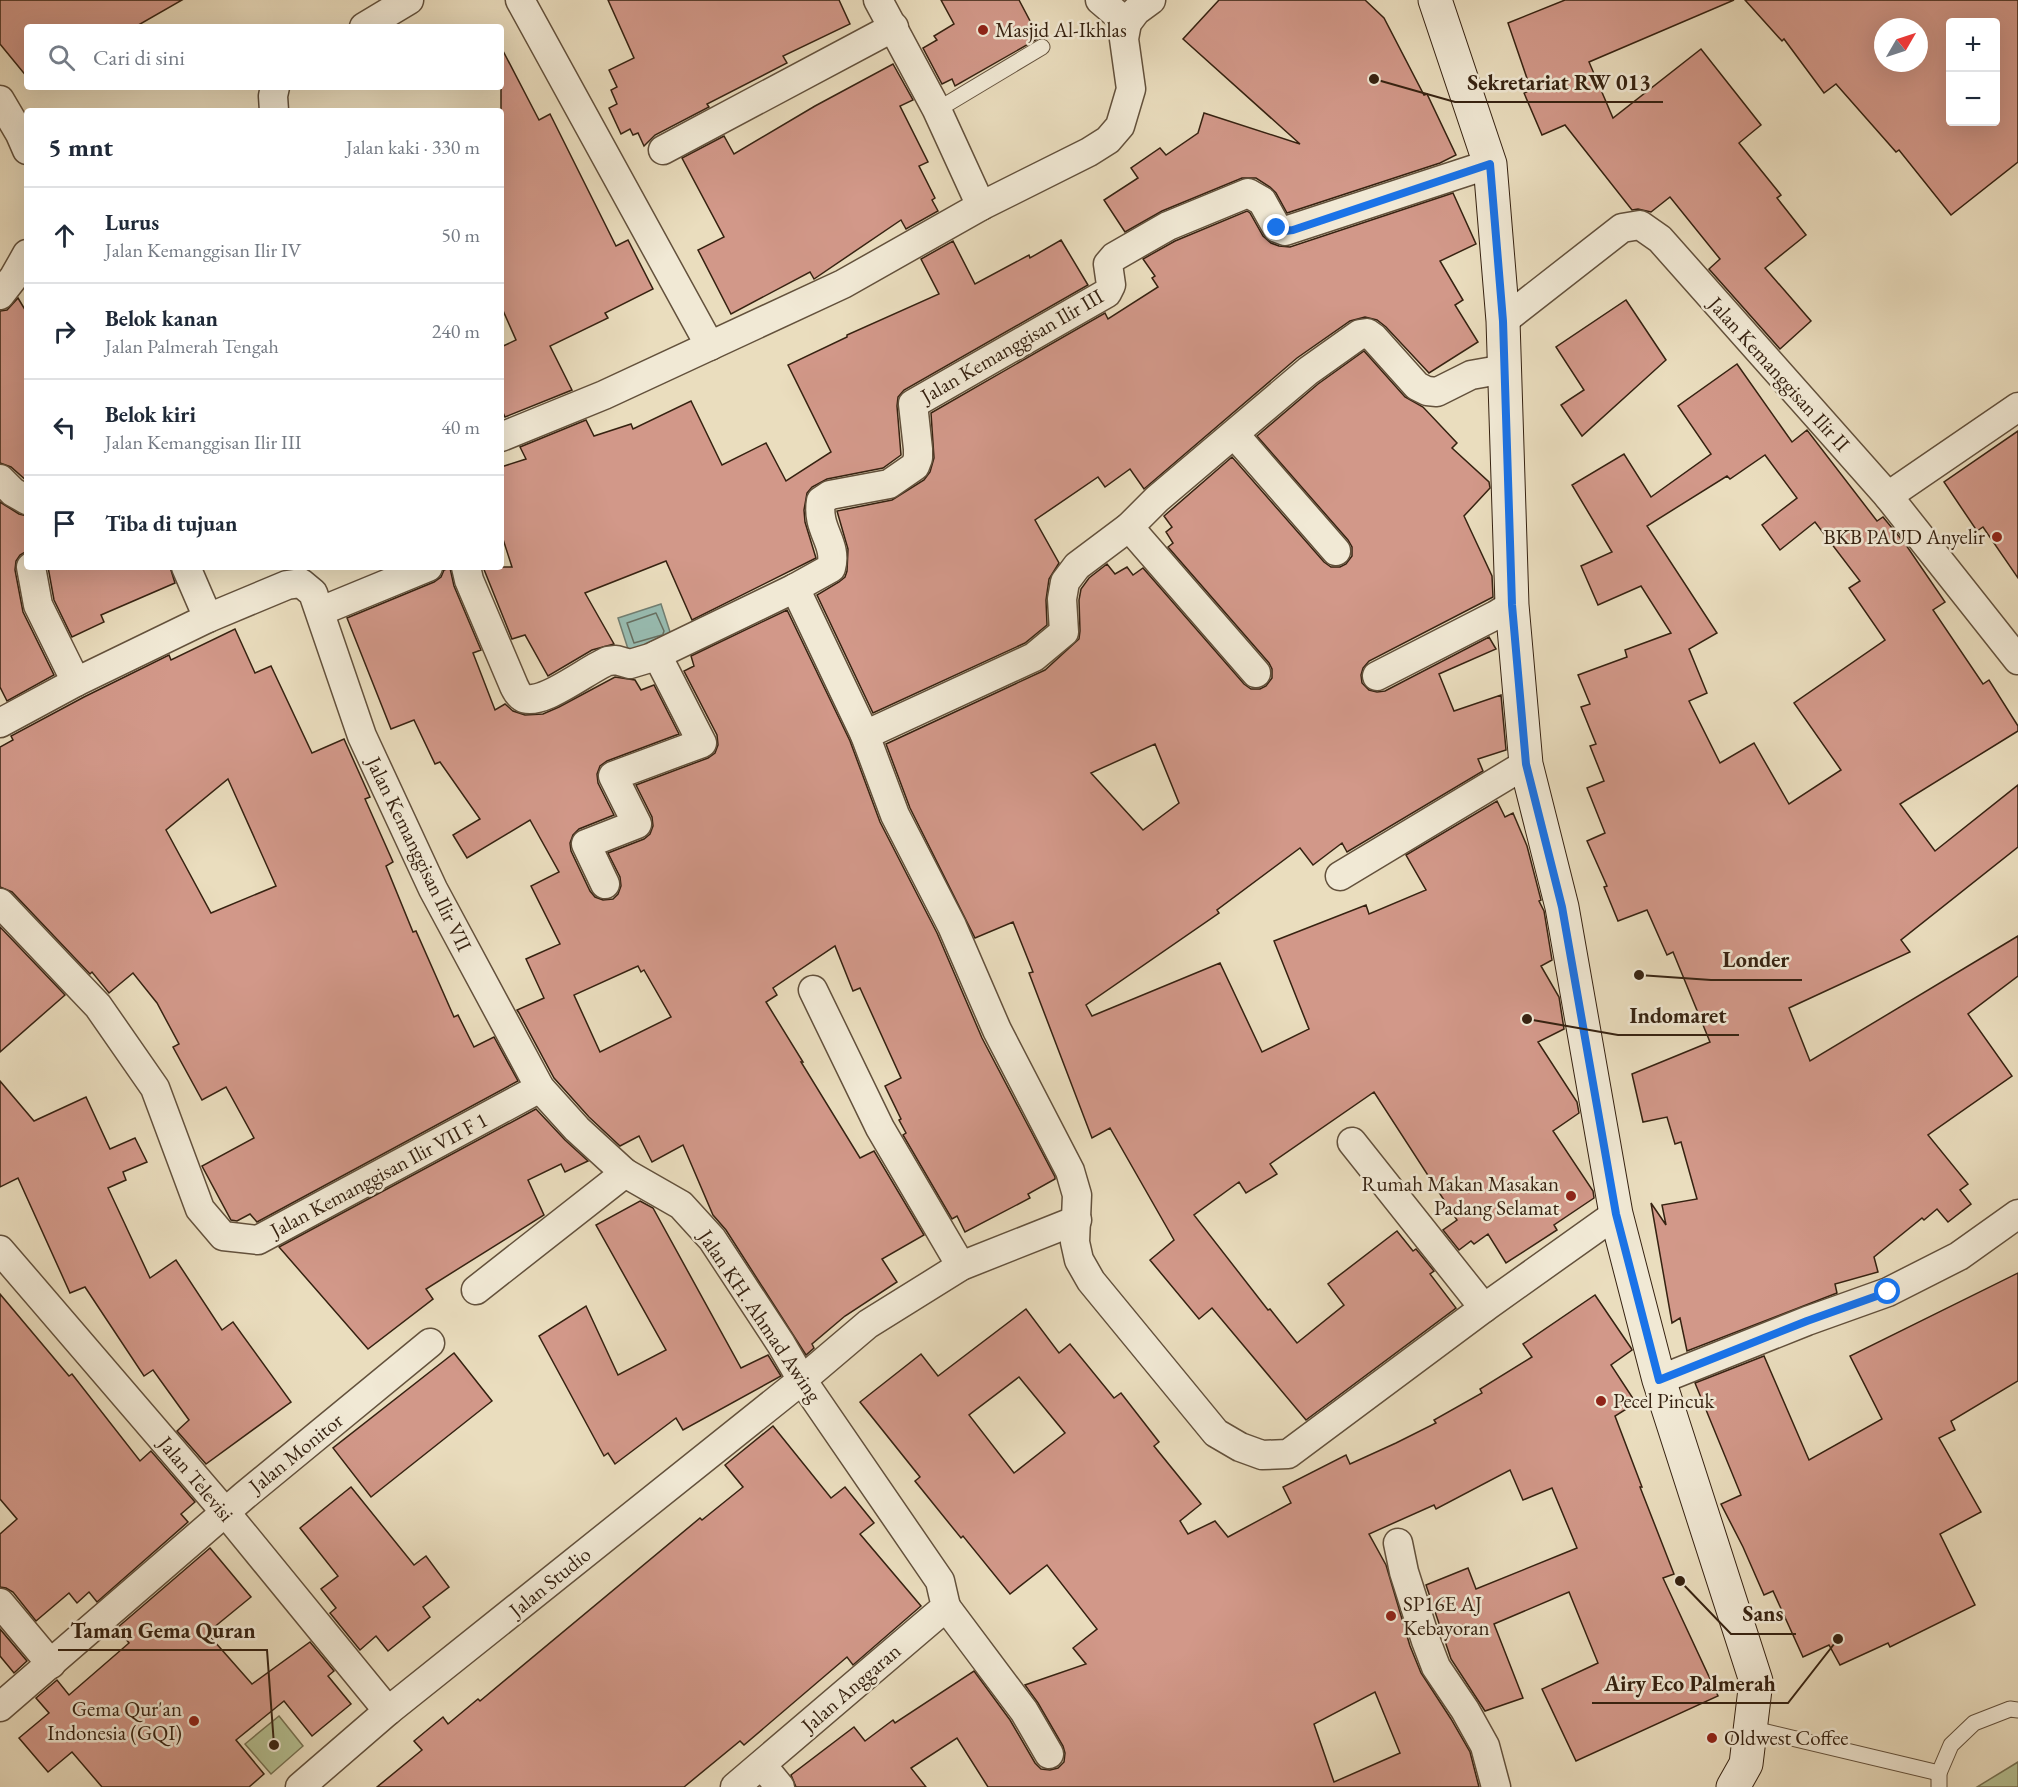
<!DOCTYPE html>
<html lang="id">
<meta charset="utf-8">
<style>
:root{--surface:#fff;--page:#f2f2f3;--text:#1f2937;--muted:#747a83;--line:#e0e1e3}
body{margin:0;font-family:"EB Garamond",serif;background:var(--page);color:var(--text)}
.controls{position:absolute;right:18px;top:18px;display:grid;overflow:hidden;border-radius:6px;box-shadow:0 6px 24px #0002}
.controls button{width:54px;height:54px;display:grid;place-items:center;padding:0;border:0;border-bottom:2px solid var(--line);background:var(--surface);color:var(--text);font:30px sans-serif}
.compass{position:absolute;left:1874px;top:18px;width:54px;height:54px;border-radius:50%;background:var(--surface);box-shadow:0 6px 24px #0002;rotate:51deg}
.stop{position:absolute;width:18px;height:18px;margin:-14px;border:4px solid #1a73e8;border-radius:50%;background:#fff}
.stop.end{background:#1a73e8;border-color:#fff;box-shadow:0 2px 6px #0008}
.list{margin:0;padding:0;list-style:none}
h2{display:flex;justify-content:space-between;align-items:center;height:78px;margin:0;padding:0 24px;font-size:26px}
h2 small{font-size:20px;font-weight:400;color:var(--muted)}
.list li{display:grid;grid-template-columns:39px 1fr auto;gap:18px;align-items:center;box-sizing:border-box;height:96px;padding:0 24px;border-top:2px solid var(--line)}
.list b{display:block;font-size:22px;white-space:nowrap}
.list p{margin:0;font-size:20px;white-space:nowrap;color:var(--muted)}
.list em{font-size:20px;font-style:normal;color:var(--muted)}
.icon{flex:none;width:33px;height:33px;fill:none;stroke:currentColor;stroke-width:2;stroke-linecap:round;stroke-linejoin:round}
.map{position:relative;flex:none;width:2018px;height:1787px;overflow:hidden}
.search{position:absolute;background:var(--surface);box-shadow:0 6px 24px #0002;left:24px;top:24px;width:480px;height:66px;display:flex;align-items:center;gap:15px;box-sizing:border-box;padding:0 21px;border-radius:6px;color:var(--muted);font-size:22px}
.panel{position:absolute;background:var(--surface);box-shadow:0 6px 24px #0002;left:24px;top:108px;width:480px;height:462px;border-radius:6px}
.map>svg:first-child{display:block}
.green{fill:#b5c193;stroke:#767252;stroke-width:1.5}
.water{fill:#98bcb1;stroke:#717e71;stroke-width:1.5}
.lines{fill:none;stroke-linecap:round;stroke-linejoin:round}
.shore{stroke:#676f61;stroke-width:1.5}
.building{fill:#d29889;stroke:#362211;stroke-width:1.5;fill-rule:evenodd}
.lane-casing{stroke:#63513c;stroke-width:17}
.street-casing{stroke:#63513c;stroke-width:31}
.secondary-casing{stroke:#362211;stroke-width:35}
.lane{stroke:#f1e9d5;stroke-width:15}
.street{stroke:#f1e9d5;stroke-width:28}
.secondary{stroke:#f1e9d5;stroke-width:33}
.route{stroke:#1a73e8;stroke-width:8}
.poi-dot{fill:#8f2418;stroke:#f1e9d5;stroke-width:2}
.labels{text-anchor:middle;stroke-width:5;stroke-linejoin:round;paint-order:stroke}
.poi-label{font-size:21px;fill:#362211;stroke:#f1e9d5;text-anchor:start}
.street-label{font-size:21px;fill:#362211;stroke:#f1e9d5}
.leader{fill:none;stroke:#362211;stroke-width:2}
.callout-dot{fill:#362211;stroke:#f1e9d5;stroke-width:2}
.callout-label{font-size:22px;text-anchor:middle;font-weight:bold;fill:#362211;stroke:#f1e9d5;stroke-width:5;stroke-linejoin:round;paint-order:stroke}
</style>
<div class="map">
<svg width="2018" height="1787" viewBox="0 0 2018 1787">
<rect width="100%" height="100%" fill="#eaddbe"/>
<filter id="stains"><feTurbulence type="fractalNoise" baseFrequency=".00333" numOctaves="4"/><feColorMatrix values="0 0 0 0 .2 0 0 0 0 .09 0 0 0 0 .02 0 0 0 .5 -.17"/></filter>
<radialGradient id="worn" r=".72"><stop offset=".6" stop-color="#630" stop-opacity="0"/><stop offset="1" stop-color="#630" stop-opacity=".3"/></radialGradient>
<g class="green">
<path d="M279 1716 303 1746 271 1774 245 1744Z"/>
<path d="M2018 1762V1787H1977Z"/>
</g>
<path class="water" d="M661 604 672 638 629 652 618 618Z"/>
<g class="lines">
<path class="shore" d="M662 635 634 643 627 623 656 613 664 631 663 634"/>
</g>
<g class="building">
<path d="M0 0H182L135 27H27V77L0 44Z"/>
<path d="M608 0H839L850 24 783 56 787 63 707 104 709 107 655 135 644 146 638 133 633 135 630 129 621 134 609 108 617 104 611 90 617 87 609 70 634 58Z"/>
<path d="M941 0H1019L1039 38 955 86 952 79 942 84 923 48 937 40 934 36 954 24Z"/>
<path d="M1219 0H1365L1384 18 1424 95 1427 94 1456 155 1440 163 1287 213 1276 193 1270 187 1256 178H1242L1162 211 1125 232 1104 200 1138 178 1131 168 1160 148 1166 155 1198 133 1204 113 1300 144 1183 39Z"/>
<path d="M1565 0H1734L1589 62 1613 118 1701 49 1761 125 1739 143 1781 195 1777 198 1806 235 1765 268 1811 321 1780 349 1709 269 1720 259 1670 197 1651 212 1638 209 1632 210 1565 125 1542 135 1524 93 1531 90 1508 23Z"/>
<path d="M1745 0H2018V162L1951 215 1899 150 1896 152 1836 84 1824 93 1784 39 1782 41ZM1950 22H1995V122H1950ZM1883 27H1919V63H1883Z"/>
<path d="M501 47 539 120 550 114 616 246 628 240 653 289 605 313 608 318 550 346 572 390 505 417 501 408V347L516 340 501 306Z"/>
<path d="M893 64 913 100 900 106 928 162 919 166 935 198 932 200 938 211 906 229 901 220 814 279 810 272 731 314 698 250 724 237 682 158 724 136 734 154 815 106Z"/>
<path d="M1453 193 1476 244 1440 261 1463 300 1455 305 1478 342 1429 373 1386 327 1377 320 1365 317 1350 321 1297 358 1144 489 1130 469 1105 487 1098 477 1035 520 1059 563 1049 579 1046 600 1047 625 1025 643 873 713 817 595 839 582 845 577 847 571 848 549 837 511 892 500 924 480 930 472 934 458 931 413 1105 313 1108 319 1158 287 1152 278 1155 276 1143 259 1175 241 1247 211 1250 213 1263 236 1271 243 1279 246 1290 247Z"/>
<path d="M1061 240 1088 285 904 390 898 397 897 406 901 455 883 468 827 479 812 487 807 493 804 510 805 522 816 558 692 620 666 561 585 593 614 644 592 650 548 676 525 635 512 639 483 567H512L501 533V467L526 459 520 447 586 420 594 436 631 424 633 429 691 401 722 465 766 443 786 481 831 452 788 365 847 337V335L939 294 921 259 953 241 975 284 1029 255 1030 258Z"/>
<path d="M18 298 27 313V481L11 467 0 463V311L7 310Z"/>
<path d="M1626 300 1666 360 1582 436 1561 405 1584 390 1556 347Z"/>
<path d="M1364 351 1405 397 1423 407 1457 443 1452 448 1489 482 1490 488 1464 516 1492 576 1493 597 1369 661 1363 668 1361 675 1362 683 1369 690 1377 692 1385 691 1489 637 1496 649 1439 674 1454 711 1501 695 1506 750 1478 759 1483 771 1347 852 1342 843 1313 865 1300 848 1217 910 1219 913 1086 1005 1092 1016 1220 963 1262 1052 1309 1029 1274 941 1366 905 1369 914 1426 890 1406 855 1497 801 1505 817 1513 813 1527 846 1541 900 1539 901 1544 911 1552 960 1541 966 1559 997 1564 1029 1538 1042 1577 1102 1579 1113 1553 1131 1593 1191 1594 1198 1554 1225 1557 1230 1506 1263 1488 1234 1474 1244 1471 1241 1459 1250 1443 1230 1457 1220 1374 1092 1270 1164 1277 1174 1246 1193 1239 1182 1194 1215 1268 1310 1270 1309 1297 1343 1344 1305 1328 1284 1397 1231 1413 1251 1416 1249 1434 1271 1430 1274 1456 1308 1306 1420 1212 1308 1199 1319 1150 1260 1174 1240 1110 1128 1092 1138 1029 973 1033 972 1013 922 975 938 910 808 886 744 1045 670 1079 639 1080 631 1079 600 1081 589 1089 578 1107 564 1115 574 1127 567 1133 575 1143 568 1244 684 1251 689H1260L1266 686 1272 678V669L1269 663 1168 547 1173 543 1166 532 1172 527 1164 516 1232 457 1324 562 1331 567H1340L1346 564 1352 556V547L1348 540 1257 436 1318 384ZM1155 744 1179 803 1143 830 1091 773Z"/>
<path d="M1737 364 1792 442 1807 430 1877 521 1883 517 1906 545 1945 602 1933 610 1983 684 1989 680 2018 726V731L1900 804 1935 851 2018 785V847L1901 940 1910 952 1789 1008 1810 1061 2018 936V976L1968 1014 2012 1076 1928 1135 1968 1184 1960 1190 1971 1204 1948 1222 1937 1209 1924 1220 1922 1218 1874 1257 1878 1272 1835 1284 1837 1293 1687 1351 1680 1318 1672 1323 1651 1203 1666 1225 1662 1205 1697 1199 1681 1142 1675 1144 1667 1117 1643 1122 1632 1074 1710 1042 1673 952 1667 955 1647 910 1618 921 1604 887 1607 886 1587 841 1605 833 1587 788 1604 781 1590 746 1596 744 1581 707 1590 704 1578 675 1627 657 1625 650 1671 633 1641 586 1598 605 1581 566 1612 552 1572 485 1624 454 1651 497 1711 454 1678 406ZM1765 455 1797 498 1762 525 1780 550 1815 522 1860 581 1849 588 1885 640 1794 703 1841 770 1789 804 1754 743 1720 763 1689 701 1707 693 1689 649 1717 633 1647 526 1727 476 1730 479Z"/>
<path d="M2018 431V578L1983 527 1977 531 1944 482Z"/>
<path d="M0 502 19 514 27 516V551L20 555 16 561 15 570 23 612 54 675 7 701 0 687Z"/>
<path d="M48 567H170L175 583 101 615 104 622 72 637 54 600Z"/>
<path d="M450 568 454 586 481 650 473 653 495 710 505 704 513 711 525 715 543 714 559 707 615 677 635 680 641 690 654 685 679 734 607 761 600 766 597 774 598 783 614 815 579 829 573 835 570 843 571 851 590 891 595 897 603 900 613 899 618 894 621 886 620 877 608 853 644 839 650 834 653 826 652 817 636 785 708 758 715 753 718 745 717 735 684 671 694 666 691 656 787 610 850 741 880 822 937 933 982 1038 1055 1177V1179L1028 1194 1030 1198 965 1232 957 1216 952 1219 903 1135 906 1133 899 1120 901 1119 885 1086 901 1078 860 988 853 991 835 946 773 988 777 995 766 1002 803 1062H801L860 1158 874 1151 924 1235 882 1259 897 1282 845 1316 812 1344 814 1348 806 1355 726 1230 713 1215 683 1145 652 1162 639 1136 620 1146 589 1117 554 1078 519 1013 517 1010 544 998 526 959 560 944 531 886 559 872 530 820 467 858 453 835 480 819 440 762 435 764 414 720 391 729 347 618 434 582 441 577 444 570ZM638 966 641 972 644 970 671 1017 600 1052 574 995Z"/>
<path d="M235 629 255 673 271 666 312 753 344 739 370 797 365 799 393 862 386 866 413 932 416 931 454 1017 458 1015 474 1047 494 1037 518 1081 257 1222 250 1214 237 1221 231 1220 202 1166 254 1138 226 1087 202 1100 173 1047 179 1044 157 1003 133 973 109 993 92 972 90 974 12 892 0 887V747L13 740 11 736 84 697 169 655 171 660ZM228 779 276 886 211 913 166 830Z"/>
<path d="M0 927 65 995 0 1052Z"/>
<path d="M0 1081 34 1121 86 1097 110 1149 135 1138 147 1162 123 1172 126 1180 108 1188 150 1278 176 1260 222 1330 233 1322 291 1402 206 1464 177 1431 189 1420 153 1370 144 1376 85 1287 70 1293 18 1178 0 1187Z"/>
<path d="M536 1109 565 1140 588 1161 565 1172 561 1164 528 1180 544 1215 426 1289 433 1299 368 1349 279 1247Z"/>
<path d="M640 1201 653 1208 741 1368 768 1355 781 1376 683 1430 676 1418 615 1464 608 1453 604 1456 539 1336 586 1306 618 1375 666 1350 596 1225Z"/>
<path d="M2018 1273V1381L1951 1421 1955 1430 1939 1438 1981 1512 1940 1534 1975 1605 1890 1647 1888 1643 1840 1665 1829 1645 1803 1657 1773 1591 1764 1595 1743 1547 1721 1504 1741 1495 1695 1383 1764 1356 1809 1460 1882 1419 1850 1356Z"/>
<path d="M0 1294 69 1376 72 1374 140 1461 151 1451 195 1502 181 1514 188 1522 97 1602 89 1592 77 1603 69 1593 36 1621 13 1592 6 1588 0 1587V1534L17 1519 0 1499Z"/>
<path d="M1595 1295 1631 1348 1632 1350 1611 1365 1636 1403 1615 1416 1642 1487H1640L1674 1574 1663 1578 1718 1696 1576 1761 1542 1689 1598 1663 1569 1592 1494 1624 1523 1698 1485 1711 1451 1659 1426 1585 1468 1568 1476 1589 1577 1548 1552 1488 1523 1500 1510 1470 1436 1509 1434 1505 1369 1534 1386 1565 1410 1646 1421 1673 1451 1719 1470 1752 1479 1787H988L957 1738 911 1768 926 1787H796L791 1775 854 1727 865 1741 893 1720 895 1723 974 1671 1010 1720 1035 1763 1041 1769 1050 1770 1058 1768 1064 1762 1065 1753 1063 1746 1038 1703 1025 1685 1086 1664 1073 1648 1097 1629 1047 1565 1010 1594 963 1536 961 1538 915 1481 920 1477 860 1402 921 1354 938 1376 1026 1309 1059 1353 1070 1344 1114 1398 1121 1393 1159 1442 1154 1446 1201 1504 1180 1521 1188 1534 1215 1521 1228 1537 1291 1503 1283 1487 1346 1455 1350 1464 1396 1443 1436 1423 1434 1420 1482 1393 1480 1389 1532 1357 1523 1344ZM1019 1377 1065 1433 1014 1473 969 1415ZM1375 1692 1400 1753 1334 1782 1314 1724Z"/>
<path d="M454 1353 492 1401 371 1497 333 1448Z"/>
<path d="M773 1426 831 1498 845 1487 874 1523 860 1534 921 1606 853 1665 847 1657 744 1745 740 1741 684 1787H377L422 1750 414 1741 443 1717 448 1724 478 1699 480 1701 700 1518 702 1520 743 1487 725 1465Z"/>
<path d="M351 1487 414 1565 426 1556 449 1587 423 1607 430 1617 388 1651 376 1636 360 1650 330 1613 336 1608 321 1589 338 1576 300 1528Z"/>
<path d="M210 1548 251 1597 207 1633 252 1684 310 1642 334 1671 328 1676 351 1704 312 1736 284 1701 236 1740 264 1774 249 1787H102L72 1752 48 1772 19 1738 49 1713 36 1698 57 1680 69 1695 129 1643 117 1628Z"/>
<path d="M0 1629 27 1661 14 1673 0 1656Z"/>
</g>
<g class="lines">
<defs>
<g id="lane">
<path d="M937 110 1042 47"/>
<path d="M1750 1728 1939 1773"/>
<path d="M1939 1787V1773L1951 1745 1974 1723 2010 1709 2018 1710"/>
</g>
<g id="street">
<path d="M520 0 710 346"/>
<path d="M878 0 937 110 981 206"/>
<path d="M1100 0 1127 23"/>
<path d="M364 27 409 0"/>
<path d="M0 100 20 134 27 150"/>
<path d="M274 111 273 96 275 87"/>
<path d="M663 150 894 27"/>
<path d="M0 295 14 277 27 254"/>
<path d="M1503 321 1622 228 1640 225 1660 239 1888 496 2018 660"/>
<path d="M1235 435 1336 551"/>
<path d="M501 437 604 395 843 284 981 206 1089 152 1108 140 1120 126 1131 89 1124 39 1127 23 1136 11 1151 0"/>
<path d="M0 479 13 492 27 500"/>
<path d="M1888 496 2018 407"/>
<path d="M1129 527 1256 673"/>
<path d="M31 567 38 605 76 682"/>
<path d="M186 567 208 618"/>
<path d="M466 567 469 580 514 686C516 690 518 695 522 697 539 709 589 668 608 661L616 660 630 664 650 658 795 588 831 568C838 543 816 530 821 501L830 495 889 484 915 466 918 458V449L913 404 1107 293 1111 285 1108 264 1114 257 1168 226 1248 193 1262 201 1277 228 1285 231 1490 164"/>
<path d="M795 588 865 735 895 815 952 926 997 1030 1070 1171 1077 1195 1075 1242 1079 1260 1091 1281 1216 1433 1240 1447 1262 1455 1288 1454 1484 1308 1616 1214"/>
<path d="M321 611 428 567"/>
<path d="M1377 676 1496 615 1512 605"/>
<path d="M0 723 76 682 208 618 287 585 301 583 313 593 362 736 433 889 540 1088 577 1129 625 1173 681 1205 712 1239 781 1344 802 1380 940 1581 946 1607 735 1787"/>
<path d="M865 735 1034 657 1064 632 1062 599 1065 582 1077 566 1129 527 1157 499 1308 371 1360 334 1367 333 1374 338 1417 386 1427 391 1437 392 1471 375 1505 369"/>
<path d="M1340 876 1526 764"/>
<path d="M605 884 586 844 637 824 613 776 702 743 657 655"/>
<path d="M0 903 98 1006 155 1088 200 1209 223 1236 258 1240 540 1088"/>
<path d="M813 990 880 1128 961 1266"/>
<path d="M1352 1142 1484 1308"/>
<path d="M0 1250 226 1513 388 1711"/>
<path d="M476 1290 625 1173"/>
<path d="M1659 1380 1807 1321 1888 1292 1959 1256 2018 1214"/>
<path d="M1398 1543 1404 1572 1426 1641 1436 1667 1465 1710 1485 1746 1496 1787"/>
<path d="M0 1603 51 1664"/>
<path d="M946 1607 1024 1711 1049 1754"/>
<path d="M0 1707 244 1496 430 1343"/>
<path d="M762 1765 780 1787"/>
<path d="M300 1787 388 1711 802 1380 868 1324 961 1266 1077 1220"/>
</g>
<path id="secondary" d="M1435 0 1490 164 1503 321 1512 605 1526 764 1562 907 1616 1214 1659 1380 1756 1681 1746 1764 1733 1787"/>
</defs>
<use href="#lane" class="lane-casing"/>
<use href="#street" class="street-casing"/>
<use href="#secondary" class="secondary-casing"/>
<use href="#lane" class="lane"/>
<use href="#street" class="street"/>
<use href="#secondary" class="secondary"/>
</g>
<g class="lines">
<path class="route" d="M1277 228 1285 231 1293 230 1490 164 1503 321 1512 605 1526 764 1562 907 1616 1214 1659 1380 1807 1321 1888 1292"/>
</g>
<g class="poi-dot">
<circle cx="983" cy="30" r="6"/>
<circle cx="1997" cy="537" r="6"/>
<circle cx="1571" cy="1196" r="6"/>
<circle cx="1601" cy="1401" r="6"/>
<circle cx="1391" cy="1616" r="6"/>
<circle cx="194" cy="1721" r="6"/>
<circle cx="1712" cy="1738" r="6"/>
</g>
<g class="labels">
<g class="poi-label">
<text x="995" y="37">Masjid Al-Ikhlas</text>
<text x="1985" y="544" text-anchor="end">BKB PAUD Anyelir</text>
<text x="1559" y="1191" text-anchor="end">Rumah Makan Masakan<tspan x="1559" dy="24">Padang Selamat</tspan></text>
<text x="1613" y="1408">Pecel Pincuk</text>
<text x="1403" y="1611">SP16E AJ<tspan x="1403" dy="24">Kebayoran</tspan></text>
<text x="182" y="1716" text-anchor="end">Gema Qur'an<tspan x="182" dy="24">Indonesia (GQI)</tspan></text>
<text x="1724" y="1745">Oldwest Coffee</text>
</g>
<g class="street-label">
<text transform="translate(1012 346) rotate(-30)" y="7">Jalan Kemanggisan Ilir III</text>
<text transform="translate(1779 374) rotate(48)" y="7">Jalan Kemanggisan Ilir II</text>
<text transform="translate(419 854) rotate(64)" y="7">Jalan Kemanggisan Ilir VII</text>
<text transform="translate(379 1175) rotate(-28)" y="7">Jalan Kemanggisan Ilir VII F 1</text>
<text transform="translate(760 1316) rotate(56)" y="7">Jalan KH. Ahmad Awing</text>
<text transform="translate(296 1453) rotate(-39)" y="7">Jalan Monitor</text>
<text transform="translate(196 1479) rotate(50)" y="7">Jalan Televisi</text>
<text transform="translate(550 1582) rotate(-39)" y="7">Jalan Studio</text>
<text transform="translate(851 1688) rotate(-41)" y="7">Jalan Anggaran</text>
</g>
</g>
<path class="leader" d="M1374 79L1455 102H1663M1639 975L1711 980H1802M1527 1019L1618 1035H1739M1680 1581L1731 1634H1796M274 1745L267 1650H58M1838 1639L1788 1703H1592"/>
<g class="callout-dot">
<circle cx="1374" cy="79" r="6"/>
<circle cx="1639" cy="975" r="6"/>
<circle cx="1527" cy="1019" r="6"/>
<circle cx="1680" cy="1581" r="6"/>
<circle cx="274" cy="1745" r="6"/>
<circle cx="1838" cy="1639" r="6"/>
</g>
<g class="callout-label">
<text x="1559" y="90">Sekretariat RW 013</text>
<text x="1756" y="967">Londer</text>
<text x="1678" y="1023">Indomaret</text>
<text x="1763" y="1621">Sans</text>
<text x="163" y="1638">Taman Gema Quran</text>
<text x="1690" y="1691">Airy Eco Palmerah</text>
</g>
<rect width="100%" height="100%" filter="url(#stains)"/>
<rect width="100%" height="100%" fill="url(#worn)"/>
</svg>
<div class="controls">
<button>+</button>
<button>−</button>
</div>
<svg class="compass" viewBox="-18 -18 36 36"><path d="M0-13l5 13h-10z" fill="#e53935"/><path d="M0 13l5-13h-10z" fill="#747a83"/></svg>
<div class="stop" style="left:1888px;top:1292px"></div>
<div class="stop end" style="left:1277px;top:228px"></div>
<div class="search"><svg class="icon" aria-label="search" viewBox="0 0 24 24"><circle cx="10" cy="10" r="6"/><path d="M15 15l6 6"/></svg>Cari di sini</div>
<section class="panel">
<h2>5 mnt<small>Jalan kaki · 330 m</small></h2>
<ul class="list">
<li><svg class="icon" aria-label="ahead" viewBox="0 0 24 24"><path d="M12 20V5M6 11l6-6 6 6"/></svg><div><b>Lurus</b><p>Jalan Kemanggisan Ilir IV</p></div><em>50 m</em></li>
<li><svg class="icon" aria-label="right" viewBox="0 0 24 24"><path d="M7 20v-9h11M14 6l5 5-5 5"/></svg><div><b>Belok kanan</b><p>Jalan Palmerah Tengah</p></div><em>240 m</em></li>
<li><svg class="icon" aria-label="left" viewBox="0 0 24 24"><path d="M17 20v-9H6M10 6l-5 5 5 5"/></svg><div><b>Belok kiri</b><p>Jalan Kemanggisan Ilir III</p></div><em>40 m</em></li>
<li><svg class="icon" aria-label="arrive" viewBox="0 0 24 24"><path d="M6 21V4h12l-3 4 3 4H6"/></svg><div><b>Tiba di tujuan</b></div></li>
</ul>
</section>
</div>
